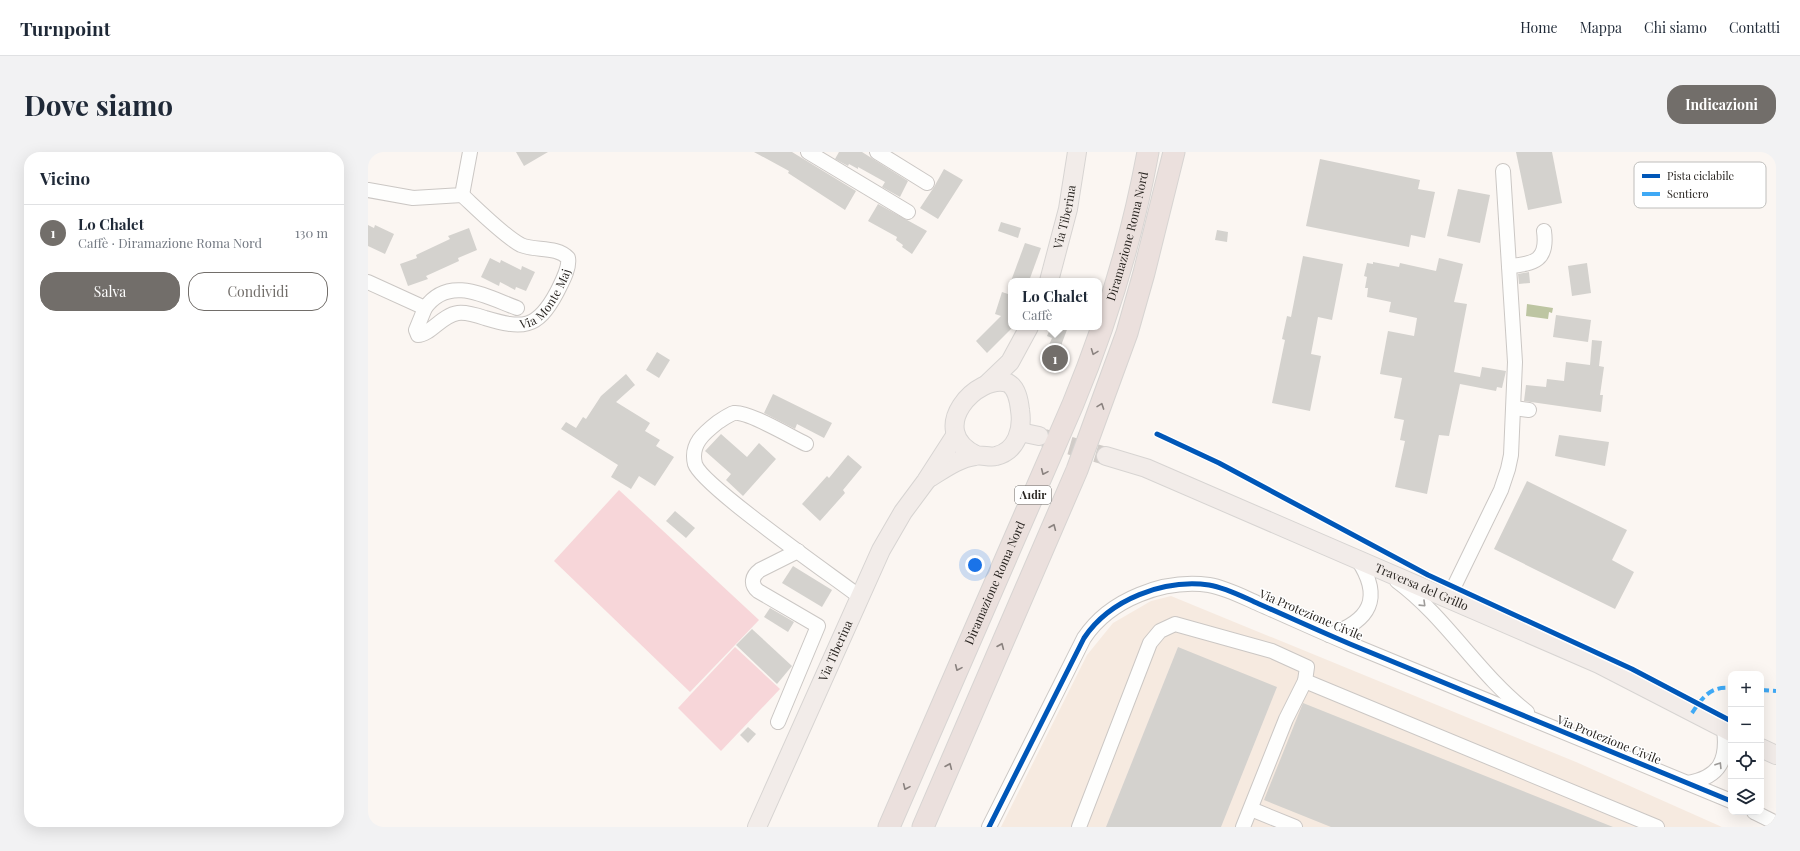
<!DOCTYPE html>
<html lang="it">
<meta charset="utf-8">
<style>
:root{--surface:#fff;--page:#f2f2f3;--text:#1f2937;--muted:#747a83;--line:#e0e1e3;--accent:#726e6a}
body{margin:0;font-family:"Playfair Display",serif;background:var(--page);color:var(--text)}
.controls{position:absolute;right:12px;bottom:12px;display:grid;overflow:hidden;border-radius:8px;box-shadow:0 4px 16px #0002}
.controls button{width:36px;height:36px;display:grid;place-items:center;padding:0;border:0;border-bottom:1px solid var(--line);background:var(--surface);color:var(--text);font:20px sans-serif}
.you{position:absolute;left:607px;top:413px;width:14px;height:14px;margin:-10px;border:3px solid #fff;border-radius:50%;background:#1a73e8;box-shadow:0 0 0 6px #1a73e833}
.badge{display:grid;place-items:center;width:26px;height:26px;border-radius:50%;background:var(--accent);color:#fff;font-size:13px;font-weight:700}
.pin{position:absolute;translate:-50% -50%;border:2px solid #fff;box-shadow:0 1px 4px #0006}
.popup{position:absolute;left:640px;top:126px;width:94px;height:52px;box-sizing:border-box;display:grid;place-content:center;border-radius:8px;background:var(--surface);filter:drop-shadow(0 1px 3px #0005);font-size:13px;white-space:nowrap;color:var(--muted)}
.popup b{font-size:15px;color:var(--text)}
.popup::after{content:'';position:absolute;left:50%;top:100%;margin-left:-8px;border:8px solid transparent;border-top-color:var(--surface)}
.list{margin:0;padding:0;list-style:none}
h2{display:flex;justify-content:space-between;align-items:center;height:52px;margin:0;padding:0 16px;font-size:17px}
h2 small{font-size:13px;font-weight:400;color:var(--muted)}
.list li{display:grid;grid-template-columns:26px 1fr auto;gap:12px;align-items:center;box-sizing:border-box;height:56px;padding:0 16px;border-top:1px solid var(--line)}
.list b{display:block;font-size:15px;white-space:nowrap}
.list p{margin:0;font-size:13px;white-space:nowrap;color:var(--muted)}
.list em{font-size:13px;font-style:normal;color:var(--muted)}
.actions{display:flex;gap:8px;padding:12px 16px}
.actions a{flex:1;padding:9px 0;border:1px solid var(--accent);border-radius:16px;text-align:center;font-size:14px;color:var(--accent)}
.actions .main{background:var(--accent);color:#fff}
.icon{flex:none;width:22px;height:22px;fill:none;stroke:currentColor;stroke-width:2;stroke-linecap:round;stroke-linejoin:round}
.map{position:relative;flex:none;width:1408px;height:675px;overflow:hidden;border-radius:16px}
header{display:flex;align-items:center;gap:24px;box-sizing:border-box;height:56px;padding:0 20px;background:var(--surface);border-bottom:1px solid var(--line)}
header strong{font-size:19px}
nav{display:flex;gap:22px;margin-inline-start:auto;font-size:14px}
.intro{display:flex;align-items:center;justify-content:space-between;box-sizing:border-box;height:96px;padding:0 24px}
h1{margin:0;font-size:28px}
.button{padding:10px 18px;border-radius:16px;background:var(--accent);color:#fff;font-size:14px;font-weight:700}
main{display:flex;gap:24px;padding:0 24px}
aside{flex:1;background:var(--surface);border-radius:16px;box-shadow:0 4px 16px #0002}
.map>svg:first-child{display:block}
.built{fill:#f6eae0}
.green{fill:#f7d6d9}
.water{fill:#bdc5a2}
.building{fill:#d4d2ce}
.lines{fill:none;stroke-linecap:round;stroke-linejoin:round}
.major-tunnel{stroke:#d1ccc8;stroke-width:18;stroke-dasharray:18 9;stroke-linecap:butt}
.minor-casing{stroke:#cbc7c4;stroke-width:16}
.major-casing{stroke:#d7d4d2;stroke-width:20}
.highway-casing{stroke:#d7d4d2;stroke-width:23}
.minor{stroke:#fefefd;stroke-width:14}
.major{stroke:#f2ece9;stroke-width:18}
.highway{stroke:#ebe0dd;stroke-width:21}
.quiet{stroke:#3fa9f5;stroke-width:4;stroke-dasharray:8 4;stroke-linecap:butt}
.cycleway-casing{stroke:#fff;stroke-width:8}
.cycleway{stroke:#0057b8;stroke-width:5}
.oneway{stroke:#8a827f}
.oneway2{stroke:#9e9c9a}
.labels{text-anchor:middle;stroke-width:3;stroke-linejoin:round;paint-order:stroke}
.shield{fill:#fff;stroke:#696664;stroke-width:1}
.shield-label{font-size:11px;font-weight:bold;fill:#292521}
.street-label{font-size:12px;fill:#292521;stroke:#fff}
.key{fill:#fff;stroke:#bfbebc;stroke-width:1}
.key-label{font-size:11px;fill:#292521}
</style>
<header>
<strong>Turnpoint</strong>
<nav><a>Home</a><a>Mappa</a><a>Chi siamo</a><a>Contatti</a></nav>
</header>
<div class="intro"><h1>Dove siamo</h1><a class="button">Indicazioni</a></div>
<main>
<aside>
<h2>Vicino<small></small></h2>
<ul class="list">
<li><span class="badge">1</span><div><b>Lo Chalet</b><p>Caffè · Diramazione Roma Nord</p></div><em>130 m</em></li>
</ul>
<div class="actions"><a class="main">Salva</a><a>Condividi</a></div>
</aside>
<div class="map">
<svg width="1408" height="675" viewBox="0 0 1408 675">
<rect width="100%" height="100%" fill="#fbf6f2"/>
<path class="built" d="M803 444 1208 610 1354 675H633L719 503 745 471 783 449Z"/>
<g class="green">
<path d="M251 338 391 468 322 540 186 409Z"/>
<path d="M367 495 412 537 353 599 310 556Z"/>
</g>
<path class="water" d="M1159 152 1185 156 1184 161 1181 160 1180 167 1158 164Z"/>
<g class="building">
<path d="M148 0H180L156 14Z"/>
<path d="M386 0H424L488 39 477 58 420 21 421 19Z"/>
<path d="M471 0H494L540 29 532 45 514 35 517 30 490 15V17L481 12 480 14 467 7Z"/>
<path d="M1148 0H1184L1194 51 1160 58Z"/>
<path d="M952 7 1052 28 1050 37 1067 40 1057 86 1043 83 1041 95 938 74Z"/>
<path d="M576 17 595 28 570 67 552 56 566 35Z"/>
<path d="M1090 37 1122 43 1112 91 1079 84Z"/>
<path d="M510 52 559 79 544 102 534 95 535 93 528 88 529 85 500 69Z"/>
<path d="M633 70 653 76 650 86 630 79Z"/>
<path d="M0 73 6 76 7 73 26 82 17 102 0 94Z"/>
<path d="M101 76 109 98 90 106 91 109 58 124 60 127 40 134 32 112 49 106 48 103 82 87 80 84Z"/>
<path d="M849 78 860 80 859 90 847 88Z"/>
<path d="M657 91 673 96 661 129H643Z"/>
<path d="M935 104 975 112 964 168 950 165 943 202 953 204 942 259 904 251 917 188 914 187 919 164 923 165Z"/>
<path d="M122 106 132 111 133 108 153 118 154 114 167 120 158 139 148 135 147 138 132 130 131 134 113 125Z"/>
<path d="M1071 106 1095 112 1086 150 1099 152 1086 220 1112 225 1114 215 1138 219 1134 236 1129 235 1128 239 1092 232 1081 284 1071 283 1059 342 1027 335 1037 289 1032 288 1036 268 1026 266 1034 226 1012 222 1020 179 1046 184 1049 166 1021 160 1023 150 999 145 1000 136H997L999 125 996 124 999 111 1005 112V110L1031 115 1032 111 1068 119Z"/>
<path d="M1219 111 1223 141 1204 144 1200 114Z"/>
<path d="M1161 120 1162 131 1151 132 1150 122Z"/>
<path d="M634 140 643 143V177L619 201 608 189 633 164 627 162Z"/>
<path d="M1188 163 1223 168 1220 190 1185 185Z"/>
<path d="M683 175H700L694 191V218H681V193L684 186 679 184Z"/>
<path d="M1224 188 1234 189 1231 214 1236 215 1232 243H1235L1233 260 1156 249 1158 233 1178 235 1179 227 1196 229 1198 210 1222 213Z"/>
<path d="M289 200 302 208 291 226 278 218Z"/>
<path d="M258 222 267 233 248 250 282 271 277 279 292 288 288 294 306 305 287 334 271 324 263 337 243 325 250 313 193 277 198 270 208 276 215 265 218 267 233 244Z"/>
<path d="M405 242 464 271 456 286 429 272 427 277 396 261Z"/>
<path d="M353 282 379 305 391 291 408 307 375 344 358 328 363 322 337 299Z"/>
<path d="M1191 283 1241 290 1237 314 1187 304Z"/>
<path d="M480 303 494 315 475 338 477 341 452 369 434 352 459 324 461 326Z"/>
<path d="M1159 329 1259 378 1244 408 1266 420 1247 457 1126 397Z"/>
<path d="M307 359 327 376 318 386 298 369Z"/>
<path d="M425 414 464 438 454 455 414 431Z"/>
<path d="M402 456 426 470 420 480 396 465Z"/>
<path d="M384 477 424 514 409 532 368 493Z"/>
<path d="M810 495 909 535 853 675H738Z"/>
<path d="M935 551 1245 675H963L896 648Z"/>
<path d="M380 575 388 582 380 591 372 583Z"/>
</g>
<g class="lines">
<path class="major-tunnel" d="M676 286 738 304"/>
<defs>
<g id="minor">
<path d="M440 0 540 60"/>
<path d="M509 0 559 31"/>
<path d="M0 38 45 46 94 43 102 0"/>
<path d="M1141 114C1167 112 1180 108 1176 79"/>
<path d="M0 130 57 156C81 122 119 145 149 156"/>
<path id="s1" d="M57 156 48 178 50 183C62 183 74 163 90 161 98 160 108 163 117 166 154 177 169 178 189 140 194 130 202 116 200 106 189 94 167 99 153 93 137 85 108 56 94 43"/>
<path d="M1146 256 1161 258"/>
<path d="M438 292C423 285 380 259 366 261 360 263 355 267 350 270 336 281 322 292 327 312 334 334 466 425 492 445"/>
<path d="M1029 429C1079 466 1110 522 1159 560"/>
<path d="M1080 447 1133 338 1140 317 1143 303 1147 210 1135 19"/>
<path d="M961 483C1002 469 1015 446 990 408"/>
<path d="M937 529 1289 675"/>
<path d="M410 570 450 474 390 439C382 432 384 424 392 418L430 399"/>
<path d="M1320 631C1352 625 1360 608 1356 577"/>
<path d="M883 657 927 675"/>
<path d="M1386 660 1408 671"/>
<path d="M621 675 716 486C742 447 796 427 841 433 859 436 875 445 891 452 921 465 951 479 982 492 1109 544 1236 597 1363 649"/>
<path d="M711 675 782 491 792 479 807 472 904 499 939 515 937 529 918 567 875 675"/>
</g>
<g id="major">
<path id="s2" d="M681 129 700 57 709 0"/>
<path d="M619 232 642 210 661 175"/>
<path d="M652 280 671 284"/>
<path id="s3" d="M738 304 778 316 1231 512 1363 580"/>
<path d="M563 325C576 317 591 306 607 304 614 302 621 306 628 304 649 299 655 277 652 258 651 249 649 236 640 231 609 221 557 278 608 303"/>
<path d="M1393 596 1408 603"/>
<path id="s4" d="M389 675 513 398 535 360 558 329 587 284"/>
</g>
<g id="highway">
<path id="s5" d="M521 675 705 252C739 170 764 86 780 0"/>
<path d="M555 675 709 318 759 181 776 121 806 0"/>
</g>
</defs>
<use href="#minor" class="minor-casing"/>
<use href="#major" class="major-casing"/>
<use href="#highway" class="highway-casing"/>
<use href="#minor" class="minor"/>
<use href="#major" class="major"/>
<use href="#highway" class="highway"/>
<g class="quiet">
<path d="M1393 538 1408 539"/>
<path d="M1324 561C1335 545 1342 534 1363 536"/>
</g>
<defs>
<g id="cycleway">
<path d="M789 282 851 311 1060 423 1264 517 1363 569"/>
<path d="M621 675 716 486C742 447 796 427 841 433 859 436 875 445 891 452 921 465 951 479 982 492 1109 544 1236 597 1363 649"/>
</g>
</defs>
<use href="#cycleway" class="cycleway-casing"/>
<use href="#cycleway" class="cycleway"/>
</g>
<defs><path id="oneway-chevron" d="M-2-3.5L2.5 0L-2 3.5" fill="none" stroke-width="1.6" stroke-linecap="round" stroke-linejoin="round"/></defs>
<g class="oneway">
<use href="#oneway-chevron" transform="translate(726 200) rotate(111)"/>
<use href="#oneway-chevron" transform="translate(733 254) rotate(-70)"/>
<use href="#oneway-chevron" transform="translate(676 320) rotate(114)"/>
<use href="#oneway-chevron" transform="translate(685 375) rotate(-67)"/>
<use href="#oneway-chevron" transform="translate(633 494) rotate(-67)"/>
<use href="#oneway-chevron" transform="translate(590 516) rotate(114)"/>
<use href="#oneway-chevron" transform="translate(581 614) rotate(-67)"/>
<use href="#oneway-chevron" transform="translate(538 635) rotate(114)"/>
</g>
<g class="oneway2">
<use href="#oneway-chevron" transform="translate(1055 452) rotate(44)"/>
<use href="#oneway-chevron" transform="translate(1351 613) rotate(-58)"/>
</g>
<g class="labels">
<rect class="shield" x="647" y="334" width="36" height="18" rx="3"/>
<g class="shield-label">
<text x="665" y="347">A1dir</text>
</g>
<g class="street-label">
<text dy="4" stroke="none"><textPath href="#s2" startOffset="66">Via Tiberina</textPath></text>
<text dy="4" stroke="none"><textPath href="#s5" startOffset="638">Diramazione Roma Nord</textPath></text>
<text dy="4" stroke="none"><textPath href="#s1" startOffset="177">Via Monte Maj</textPath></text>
<text dy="4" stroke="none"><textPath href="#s5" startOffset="266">Diramazione Roma Nord</textPath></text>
<text dy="4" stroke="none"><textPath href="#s3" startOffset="342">Traversa del Grillo</textPath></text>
<text transform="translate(943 463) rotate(23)" y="4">Via Protezione Civile</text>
<text dy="4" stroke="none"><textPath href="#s4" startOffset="193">Via Tiberina</textPath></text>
<text transform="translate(1241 588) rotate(22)" y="4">Via Protezione Civile</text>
</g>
</g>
<rect x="1266" y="10" width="132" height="46" rx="6" class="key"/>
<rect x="1274" y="22" width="18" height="4" fill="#0057b8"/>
<rect x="1274" y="40" width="18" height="4" fill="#3fa9f5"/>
<g class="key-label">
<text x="1299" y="28">Pista ciclabile</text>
<text x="1299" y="46">Sentiero</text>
</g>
</svg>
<div class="controls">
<button>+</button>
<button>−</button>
<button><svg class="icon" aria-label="locate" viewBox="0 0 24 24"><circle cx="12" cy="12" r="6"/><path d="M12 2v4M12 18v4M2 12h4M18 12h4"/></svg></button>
<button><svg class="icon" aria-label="layers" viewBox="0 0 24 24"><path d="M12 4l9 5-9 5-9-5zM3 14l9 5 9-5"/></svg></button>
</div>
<div class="you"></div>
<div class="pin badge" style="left:687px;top:206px">1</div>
<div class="popup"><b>Lo Chalet</b>Caffè</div>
</div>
</main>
